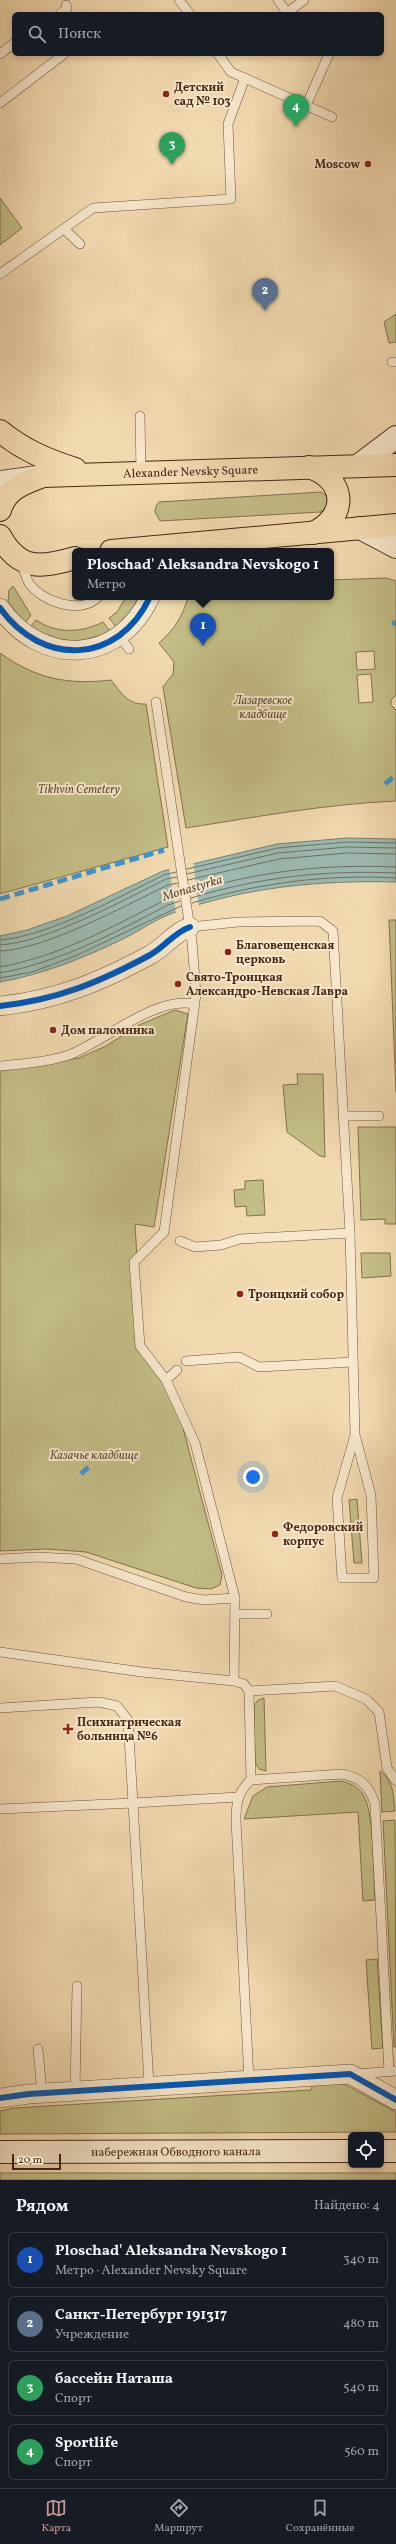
<!DOCTYPE html>
<html lang="ru">
<meta charset="utf-8">
<style>
:root{--surface:#171b24;--page:#20242c;--text:#f1f3f6;--muted:#9ea1a6;--line:#363941;--accent:#c59692}
body{margin:0;font-family:Vollkorn,serif;background:var(--page);color:var(--text)}
.controls{position:absolute;right:12px;bottom:12px;display:grid;overflow:hidden;border-radius:6px;box-shadow:0 2px 6px #0003}
.controls button{width:36px;height:36px;display:grid;place-items:center;padding:0;border:0;border-bottom:1px solid var(--line);background:var(--surface);color:var(--text);font:20px sans-serif}
.scale{position:absolute;left:12px;bottom:10px;width:49px;box-sizing:border-box;padding-left:4px;border:2px solid #452715;border-top:0;font-size:11px;line-height:14px;white-space:nowrap;color:#452715;-webkit-text-stroke:3px #f7e7cc;paint-order:stroke}
.you{position:absolute;left:253px;top:1477px;width:14px;height:14px;margin:-10px;border:3px solid #fff;border-radius:50%;background:#1a73e8;box-shadow:0 0 0 6px #1a73e833}
.badge{display:grid;place-items:center;width:26px;height:26px;border-radius:50%;background:var(--accent);color:#fff;font-size:13px;font-weight:700}
.pin{position:absolute;translate:-50% -33px;filter:drop-shadow(0 1px 2px #0008)}
.pin::after{content:'';position:absolute;top:21px;width:14px;height:12px;background:inherit;clip-path:polygon(0 0,100% 0,50% 100%)}
.popup{position:absolute;left:72px;top:548px;width:262px;height:52px;box-sizing:border-box;display:grid;place-content:center;border-radius:6px;background:var(--surface);filter:drop-shadow(0 1px 3px #0005);font-size:13px;white-space:nowrap;color:var(--muted)}
.popup b{font-size:15px;color:var(--text)}
.popup::after{content:'';position:absolute;left:50%;top:100%;margin-left:-8px;border:8px solid transparent;border-top-color:var(--surface)}
.list{margin:0;padding:0;list-style:none}
h2{display:flex;justify-content:space-between;align-items:center;height:52px;margin:0;padding:0 16px;font-size:17px}
h2 small{font-size:13px;font-weight:400;color:var(--muted)}
.list li{display:grid;grid-template-columns:26px 1fr auto;gap:12px;align-items:center;box-sizing:border-box;height:56px;margin:0 8px 8px;padding:0 8px;border:1px solid var(--line);border-radius:6px}
.list b{display:block;font-size:15px;white-space:nowrap}
.list p{margin:0;font-size:13px;white-space:nowrap;color:var(--muted)}
.list em{font-size:13px;font-style:normal;color:var(--muted)}
.icon{flex:none;width:22px;height:22px;fill:none;stroke:currentColor;stroke-width:2;stroke-linecap:round;stroke-linejoin:round}
.map{position:relative;flex:none;width:396px;height:2180px;overflow:hidden}
.search{position:absolute;background:var(--surface);box-shadow:0 2px 6px #0003;left:12px;right:12px;top:12px;height:44px;display:flex;align-items:center;gap:10px;box-sizing:border-box;padding:0 14px;border-radius:6px;color:var(--muted);font-size:15px}
.sheet{height:308px;background:var(--surface)}
nav{display:flex;justify-content:space-around;align-items:center;box-sizing:border-box;height:56px;border-top:1px solid var(--line);background:var(--surface);font-size:11px;color:var(--muted)}
nav a{display:grid;justify-items:center;gap:2px}
nav .on{color:var(--accent)}
.map>svg:first-child{display:block}
.green{fill:#c3bd86;stroke:#84724e;fill-rule:evenodd}
.water{fill:#9cbab1;stroke:#797f73}
.pier{fill:#f2dab0}
.lines{fill:none;stroke-linecap:round;stroke-linejoin:round}
.shore{stroke:#707063;stroke-width:1}
.service-casing{stroke:#70543c;stroke-width:10}
.minor-casing{stroke:#70543c;stroke-width:20}
.tertiary-casing{stroke:#70543c;stroke-width:24}
.secondary-casing{stroke:#452715;stroke-width:24}
.primary-casing{stroke:#452715;stroke-width:24}
.service{stroke:#f7e7cc;stroke-width:9}
.minor{stroke:#f7e7cc;stroke-width:19}
.tertiary{stroke:#f7e7cc;stroke-width:22}
.secondary{stroke:#f7e7cc;stroke-width:22}
.primary{stroke:#f2dab0;stroke-width:22}
.quiet{stroke:#4096d3;stroke-width:5;stroke-dasharray:10 5;stroke-linecap:butt}
.cycleway-casing{stroke:#f7e7cc;stroke-width:8}
.cycleway{stroke:#0057b8;stroke-width:6}
.poi-dot{fill:#8f2418;stroke:#f7e7cc;stroke-width:1.5}
.labels{text-anchor:middle;stroke-width:4;stroke-linejoin:round;paint-order:stroke}
.poi-label{font-size:12px;font-weight:bold;fill:#452715;stroke:#f7e7cc;text-anchor:start}
.street-label{font-size:12px;fill:#452715;stroke:#f7e7cc}
.park-label{font-size:12px;font-style:italic;fill:#644c31;stroke:#f7e7cc}
.water-label{font-size:13px;font-style:italic;fill:#5b4c3c;stroke:#f7e7cc}
</style>
<div class="map">
<svg width="396" height="2180" viewBox="0 0 396 2180">
<rect width="100%" height="100%" fill="#f2dab0"/>
<filter id="stains"><feTurbulence type="fractalNoise" baseFrequency=".005" numOctaves="4"/><feColorMatrix values="0 0 0 0 .2 0 0 0 0 .09 0 0 0 0 .02 0 0 0 .5 -.17"/></filter>
<radialGradient id="worn" r=".72"><stop offset=".6" stop-color="#630" stop-opacity="0"/><stop offset="1" stop-color="#630" stop-opacity=".3"/></radialGradient>
<g class="green">
<path d="M0 198 22 228 0 245Z"/>
<path d="M396 314V342L389 343 384 322Z"/>
<path d="M321 492C328 496 330 500 328 507L321 512 160 521 155 512 156 506 159 502Z"/>
<path d="M386 578 396 581V695L391 700V705L396 710V801C326 804 256 817 186 828L163 687 173 674 174 662 159 643C174 630 183 616 188 597H331V580ZM374 651 375 669 357 670 356 652ZM371 674 373 702 359 703 357 675Z"/>
<path d="M13 586 31 615 25 623 8 602 9 590Z"/>
<path d="M126 597H138L134 607 116 627 109 618 117 612Z"/>
<path d="M36 620C57 634 81 633 103 622L110 631C80 645 59 644 30 627Z"/>
<path d="M0 653C36 679 68 685 111 680 122 694 128 705 146 704L168 847 0 894Z"/>
<path d="M389 920H396V1092Z"/>
<path d="M175 1010 188 1014 154 1227 135 1224 142 1343 177 1406 222 1575 220 1585 211 1589 196 1588 86 1552 47 1549 0 1551V1071L79 1058 106 1046 139 1025Z"/>
<path d="M297 1074H323L325 1157 320 1156 287 1132 283 1085 298 1084Z"/>
<path d="M358 1127H396V1224H385V1219L361 1220Z"/>
<path d="M263 1180 265 1215 247 1216 246 1206 235 1207 234 1190 245 1189V1181Z"/>
<path d="M361 1253H390L391 1276 362 1278Z"/>
<path d="M357 1499 362 1563H354L349 1500Z"/>
<path d="M264 1698 266 1771 259 1769 255 1762 254 1706 258 1700Z"/>
<path d="M380 1771C394 1781 393 1795 395 1811L382 1812Z"/>
<path d="M341 1781C349 1783 357 1786 362 1793 375 1809 373 1877 375 1900L363 1901 358 1812 244 1819 253 1796 267 1787Z"/>
<path d="M395 1820 396 2047H394L383 1821Z"/>
<path d="M377 1959 383 2048 372 2049 366 1960Z"/>
<path d="M313 2084H344L396 2112V2132L0 2134V2111L14 2108 311 2090Z"/>
<rect x="0" y="2173" width="396" height="7"/>
</g>
<path class="water" d="M347 838 396 839V882C320 880 245 887 173 913 156 919 141 930 125 938 84 958 44 974 0 982V936L27 930 67 916 163 871 277 844Z"/>
<path class="pier" d="M193 861 199 907 176 914 169 867Z"/>
<g class="lines">
<g class="shore">
<path d="M187 869 278 848 347 842 396 843"/>
<path d="M187 874 278 853 347 847 396 848"/>
<path d="M188 880 279 859 347 853 396 854"/>
<path d="M190 892C261 871 322 864 396 867"/>
<path d="M191 898C260 877 324 870 396 873"/>
<path d="M192 903C259 883 326 874 396 878"/>
<path d="M0 940C50 936 118 897 164 875L176 872"/>
<path d="M0 945C47 942 122 901 166 879L177 877"/>
<path d="M0 951C47 949 124 906 168 885L178 883"/>
<path d="M0 967C60 956 112 927 165 900L179 895"/>
<path d="M0 973C61 962 114 933 168 905L180 901"/>
<path d="M0 978 32 972 75 956 181 906"/>
</g>
<defs>
<g id="service">
<path d="M179 0 190 14"/>
<path d="M278 0 287 13 304 0"/>
<path d="M60 14 67 8 66 5"/>
<path d="M0 54 14 43"/>
<path d="M218 54 231 72 332 117"/>
<path d="M0 103 64 54"/>
<path d="M306 106 329 54"/>
<path d="M64 229 80 244"/>
<path d="M0 274 93 208 231 199 228 124 245 78"/>
<path d="M392 362H396"/>
<path d="M140 416 141 472"/>
<path d="M21 563C24 569 26 578 29 583 42 602 81 615 98 597"/>
<path d="M119 636 129 649"/>
<path d="M156 702 192 942 196 994 164 1232 134 1262 140 1346 166 1380 195 1443 235 1598 234 1681"/>
<path d="M190 927 238 922 320 921 333 931 350 1233 355 1435 371 1495 374 1578H342L337 1498 355 1435"/>
<path d="M0 1066C23 1064 47 1062 69 1055 103 1042 157 995 194 1004"/>
<path d="M343 1116H379"/>
<path d="M180 1241 195 1247 221 1245 240 1239 350 1233"/>
<path d="M186 1361 239 1357 259 1367 353 1362"/>
<path d="M166 1380 177 1370"/>
<path d="M0 1559 38 1557 76 1559 186 1597 204 1600 235 1598"/>
<path d="M235 1614H267"/>
<path d="M0 1652 142 1672 234 1681 244 1684 249 1691 251 1780"/>
<path d="M249 1691 335 1686 366 1699 379 1712 387 1768 396 1781"/>
<path d="M0 1708 99 1702 117 1706 128 1720 133 1803 238 1797"/>
<path d="M0 1809 133 1803 149 2085"/>
<path d="M38 2049 42 2093"/>
<path d="M355 2074 396 2071"/>
<path d="M249 2080 236 1820C236 1804 238 1791 251 1780L342 1774C361 1778 369 1785 375 1804L389 2071"/>
<path d="M75 2091 77 1986"/>
</g>
<g id="minor">
<path d="M0 608C42 667 118 665 150 597"/>
<path d="M0 1006C57 1000 100 982 150 955 165 947 173 933 190 927"/>
<path d="M0 2098 29 2094 350 2074 396 2100"/>
</g>
<path id="tertiary" d="M0 482 38 477"/>
<g id="secondary">
<path d="M359 465 396 437"/>
<path d="M360 528 396 547"/>
<path d="M381 2151H396"/>
<path id="s1" d="M0 2152 351 2151"/>
</g>
<g id="primary">
<path d="M0 431C23 450 47 460 75 469"/>
<path d="M309 467C346 479 349 516 313 533"/>
<path id="s2" d="M0 510C6 489 24 483 43 476L396 465"/>
<path d="M0 536C19 571 41 568 75 558"/>
<path d="M111 551 396 525"/>
</g>
</defs>
<use href="#service" class="service-casing"/>
<use href="#minor" class="minor-casing"/>
<use href="#tertiary" class="tertiary-casing"/>
<use href="#secondary" class="secondary-casing"/>
<use href="#primary" class="primary-casing"/>
<use href="#service" class="service"/>
<use href="#minor" class="minor"/>
<use href="#tertiary" class="tertiary"/>
<use href="#secondary" class="secondary"/>
<use href="#primary" class="primary"/>
<g class="quiet">
<path d="M392 622 396 624"/>
<path d="M385 784 396 775"/>
<path d="M0 899 164 850"/>
<path d="M81 1474 92 1464"/>
</g>
<defs>
<g id="cycleway">
<path d="M0 608C42 667 118 665 150 597"/>
<path d="M0 1006C57 1000 100 982 150 955 165 947 173 933 190 927"/>
<path d="M0 2098 29 2094 350 2074 396 2100"/>
</g>
</defs>
<use href="#cycleway" class="cycleway-casing"/>
<use href="#cycleway" class="cycleway"/>
</g>
<g class="poi-dot">
<circle cx="166" cy="94" r="4"/>
<circle cx="368" cy="164" r="4"/>
<circle cx="228" cy="952" r="4"/>
<circle cx="178" cy="984" r="4"/>
<circle cx="53" cy="1030" r="4"/>
<circle cx="240" cy="1294" r="4"/>
<circle cx="275" cy="1534" r="4"/>
<path d="M66 1723h4v4h4v4h-4v4h-4v-4h-4v-4h4z"/>
</g>
<g class="labels">
<g class="poi-label">
<text x="174" y="91">Детский<tspan x="174" dy="14">сад № 103</tspan></text>
<text x="360" y="168" text-anchor="end">Moscow</text>
<text x="236" y="949">Благовещенская<tspan x="236" dy="14">церковь</tspan></text>
<text x="186" y="981">Свято-Троицкая<tspan x="186" dy="14">Александро-Невская Лавра</tspan></text>
<text x="61" y="1034">Дом паломника</text>
<text x="248" y="1298">Троицкий собор</text>
<text x="283" y="1531">Федоровский<tspan x="283" dy="14">корпус</tspan></text>
<text x="77" y="1726">Психиатрическая<tspan x="77" dy="14">больница №6</tspan></text>
</g>
<g class="street-label">
<text dy="4" stroke="none"><textPath href="#s2" startOffset="205">Alexander Nevsky Square</textPath></text>
<text dy="4" stroke="none"><textPath href="#s1" startOffset="176">набережная Обводного канала</textPath></text>
</g>
<g class="park-label">
<text x="263" y="704">Лазаревское<tspan x="263" dy="14">кладбище</tspan></text>
<text x="79" y="793">Tikhvin Cemetery</text>
<text x="94" y="1459">Казачье кладбище</text>
</g>
<g class="water-label">
<text transform="translate(192 887) rotate(-17)" y="5">Monastyrka</text>
</g>
</g>
<rect width="100%" height="100%" filter="url(#stains)"/>
<rect width="100%" height="100%" fill="url(#worn)"/>
</svg>
<div class="controls">
<button><svg class="icon" aria-label="locate" viewBox="0 0 24 24"><circle cx="12" cy="12" r="6"/><path d="M12 2v4M12 18v4M2 12h4M18 12h4"/></svg></button>
</div>
<div class="scale">20 m</div>
<div class="you"></div>
<div class="pin badge" style="left:203px;top:646px;background:#1a4fb4">1</div>
<div class="popup"><b>Ploschad' Aleksandra Nevskogo 1</b>Метро</div>
<div class="pin badge" style="left:265px;top:311px;background:#5c6f8a">2</div>
<div class="pin badge" style="left:172px;top:165px;background:#2e9e5b">3</div>
<div class="pin badge" style="left:296px;top:127px;background:#2e9e5b">4</div>
<div class="search"><svg class="icon" aria-label="search" viewBox="0 0 24 24"><circle cx="10" cy="10" r="6"/><path d="M15 15l6 6"/></svg>Поиск</div>
</div>
<section class="sheet">
<h2>Рядом<small>Найдено: 4</small></h2>
<ul class="list">
<li><span class="badge" style="background:#1a4fb4">1</span><div><b>Ploschad' Aleksandra Nevskogo 1</b><p>Метро · Alexander Nevsky Square</p></div><em>340 m</em></li>
<li><span class="badge" style="background:#5c6f8a">2</span><div><b>Санкт-Петербург 191317</b><p>Учреждение</p></div><em>480 m</em></li>
<li><span class="badge" style="background:#2e9e5b">3</span><div><b>бассейн Наташа</b><p>Спорт</p></div><em>540 m</em></li>
<li><span class="badge" style="background:#2e9e5b">4</span><div><b>Sportlife</b><p>Спорт</p></div><em>560 m</em></li>
</ul>
</section>
<nav>
<a class="on"><svg class="icon" aria-label="map" viewBox="0 0 24 24"><path d="M3 6l6-2 6 2 6-2v14l-6 2-6-2-6 2zM9 4v14M15 6v14"/></svg>Карта</a>
<a><svg class="icon" aria-label="directions" viewBox="0 0 24 24"><path d="M12 3l9 9-9 9-9-9zM9 14v-3h6M13 9l2 2-2 2"/></svg>Маршрут</a>
<a><svg class="icon" aria-label="saved" viewBox="0 0 24 24"><path d="M7 4h10v16l-5-4-5 4z"/></svg>Сохранённые</a>
</nav>
